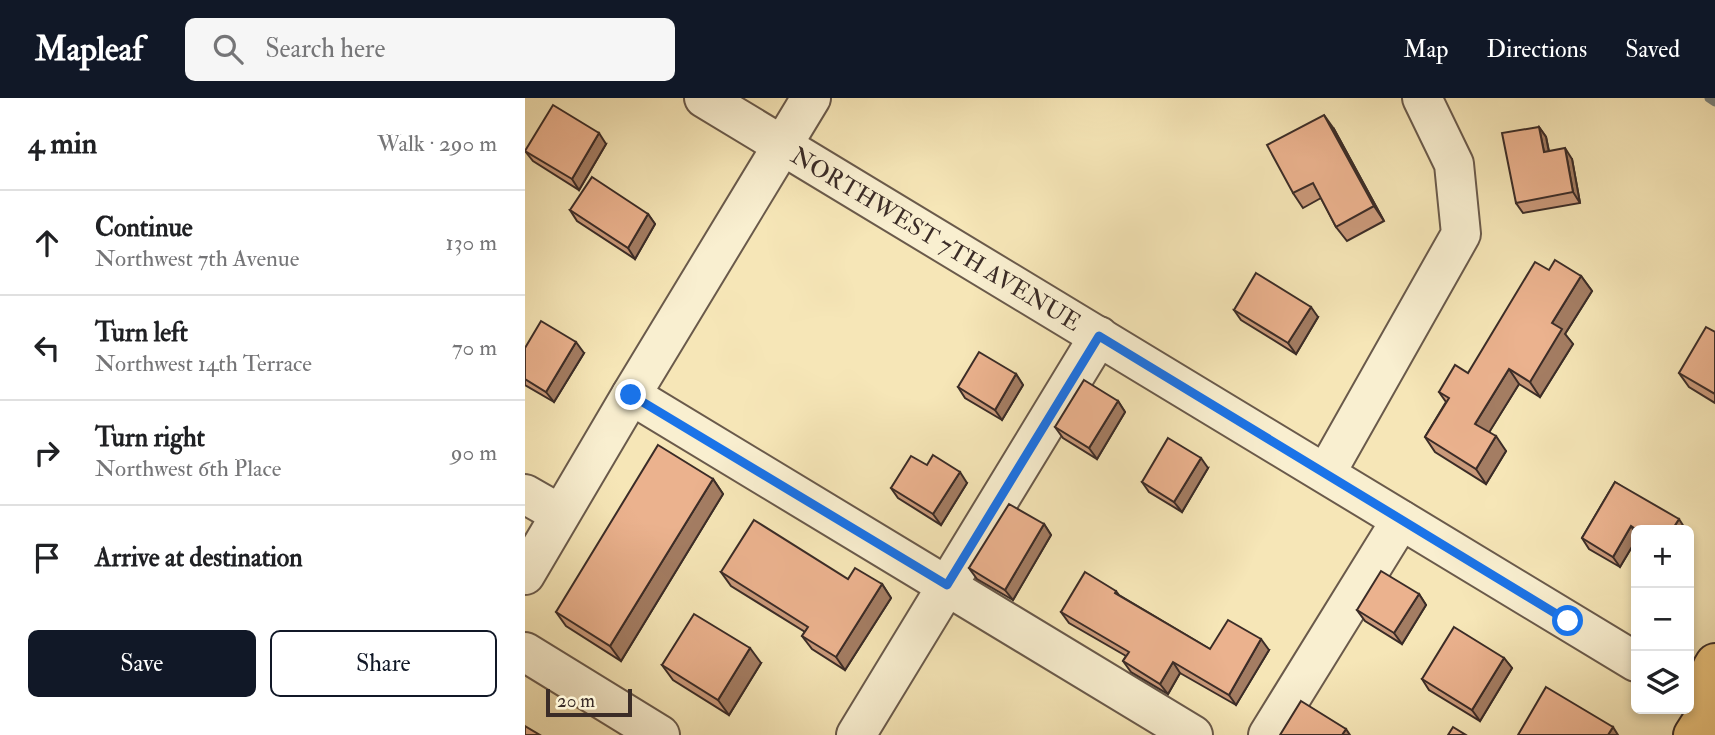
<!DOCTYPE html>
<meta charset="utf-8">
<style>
:root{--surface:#fff;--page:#f6f6f6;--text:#202124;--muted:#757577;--line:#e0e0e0;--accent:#111827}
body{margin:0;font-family:"IM FELL Double Pica",serif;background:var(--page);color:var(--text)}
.controls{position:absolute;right:21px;bottom:21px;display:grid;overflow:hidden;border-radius:10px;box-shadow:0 4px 10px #0003}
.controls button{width:63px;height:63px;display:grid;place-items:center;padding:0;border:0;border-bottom:2px solid var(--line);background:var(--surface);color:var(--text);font:35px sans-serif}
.scale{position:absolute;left:21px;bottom:18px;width:86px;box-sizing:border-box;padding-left:7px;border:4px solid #3b2c27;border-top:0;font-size:19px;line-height:24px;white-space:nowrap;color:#3b2c27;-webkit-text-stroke:5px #f9efd0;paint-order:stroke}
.stop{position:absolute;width:21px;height:21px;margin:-16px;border:5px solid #1a73e8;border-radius:50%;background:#fff}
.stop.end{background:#1a73e8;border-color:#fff;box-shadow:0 2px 7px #0008}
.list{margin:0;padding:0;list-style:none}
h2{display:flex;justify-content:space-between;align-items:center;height:91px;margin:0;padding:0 28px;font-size:30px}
h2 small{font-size:23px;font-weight:400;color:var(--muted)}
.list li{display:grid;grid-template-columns:46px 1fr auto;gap:21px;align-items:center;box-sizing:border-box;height:105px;padding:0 28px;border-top:2px solid var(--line)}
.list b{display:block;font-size:26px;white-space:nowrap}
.list p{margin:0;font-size:23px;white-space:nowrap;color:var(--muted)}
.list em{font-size:23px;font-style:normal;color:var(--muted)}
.actions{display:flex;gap:14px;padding:21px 28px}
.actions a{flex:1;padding:16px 0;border:2px solid var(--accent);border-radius:10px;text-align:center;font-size:24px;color:var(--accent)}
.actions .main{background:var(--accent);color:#fff}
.icon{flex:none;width:38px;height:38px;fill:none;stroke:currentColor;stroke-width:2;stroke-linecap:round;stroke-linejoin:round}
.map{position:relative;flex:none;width:1190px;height:637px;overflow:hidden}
header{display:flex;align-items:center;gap:42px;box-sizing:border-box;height:98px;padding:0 35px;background:var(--accent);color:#fff}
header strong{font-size:33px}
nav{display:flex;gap:38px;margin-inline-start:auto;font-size:24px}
.search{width:490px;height:63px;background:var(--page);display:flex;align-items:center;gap:18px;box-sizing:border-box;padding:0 24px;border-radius:10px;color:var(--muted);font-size:26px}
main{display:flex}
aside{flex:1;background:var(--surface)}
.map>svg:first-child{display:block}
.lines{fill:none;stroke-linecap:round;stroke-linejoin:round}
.stream{stroke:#79837f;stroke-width:9}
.minor-casing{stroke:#6a5a4b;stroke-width:42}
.major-casing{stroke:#3b2c27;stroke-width:42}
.minor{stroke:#f9efd0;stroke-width:38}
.major{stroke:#ebc37c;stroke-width:38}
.wall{fill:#ca997a;stroke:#3b2c27;stroke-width:2}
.shaded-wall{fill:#a47d63;stroke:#3b2c27;stroke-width:2}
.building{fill:#ebb28e;stroke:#3b2c27;stroke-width:2}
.route{stroke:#1a73e8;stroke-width:9}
.labels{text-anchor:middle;stroke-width:5;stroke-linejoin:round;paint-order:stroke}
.street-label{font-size:24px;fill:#3b2c27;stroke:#f9efd0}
</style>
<header>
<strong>Mapleaf</strong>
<div class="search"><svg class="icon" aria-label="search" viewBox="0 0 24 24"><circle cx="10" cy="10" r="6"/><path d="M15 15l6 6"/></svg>Search here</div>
<nav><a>Map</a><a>Directions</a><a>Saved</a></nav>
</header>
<main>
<aside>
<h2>4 min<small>Walk · 290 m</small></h2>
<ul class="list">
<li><svg class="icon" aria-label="ahead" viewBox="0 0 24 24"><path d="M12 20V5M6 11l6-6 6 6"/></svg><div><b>Continue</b><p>Northwest 7th Avenue</p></div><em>130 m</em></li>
<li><svg class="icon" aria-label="left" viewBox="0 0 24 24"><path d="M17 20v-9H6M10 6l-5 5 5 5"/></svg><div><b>Turn left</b><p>Northwest 14th Terrace</p></div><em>70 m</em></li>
<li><svg class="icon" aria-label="right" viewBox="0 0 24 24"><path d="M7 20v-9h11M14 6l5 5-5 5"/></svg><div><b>Turn right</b><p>Northwest 6th Place</p></div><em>90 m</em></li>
<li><svg class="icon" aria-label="arrive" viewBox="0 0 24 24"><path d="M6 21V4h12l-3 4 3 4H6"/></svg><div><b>Arrive at destination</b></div></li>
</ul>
<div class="actions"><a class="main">Save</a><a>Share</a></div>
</aside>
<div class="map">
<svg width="1190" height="637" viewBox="0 0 1190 637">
<rect width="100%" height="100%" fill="#f6e6b7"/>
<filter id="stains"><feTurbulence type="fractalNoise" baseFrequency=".00286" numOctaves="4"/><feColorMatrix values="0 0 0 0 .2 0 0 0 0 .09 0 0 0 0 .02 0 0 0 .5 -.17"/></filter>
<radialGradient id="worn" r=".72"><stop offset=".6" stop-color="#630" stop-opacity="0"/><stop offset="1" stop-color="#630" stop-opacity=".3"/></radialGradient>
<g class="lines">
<path class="stream" d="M1184 0 1190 4"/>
<defs>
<g id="minor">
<path d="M179 0 1111 564"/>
<path d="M106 297 668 637"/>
<path d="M801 375 936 136 929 66 897 0"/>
<path d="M0 396 35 416"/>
<path d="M0 477 106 297 286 0"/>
<path d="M0 554 135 637"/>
<path d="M331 637 574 238"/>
<path d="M743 637 876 422"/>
</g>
<path id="major" d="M1168 637 1184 612 1187 570 1190 565"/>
</defs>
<use href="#minor" class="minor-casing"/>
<use href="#major" class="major-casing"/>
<use href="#minor" class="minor"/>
<use href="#major" class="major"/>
</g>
<g class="wall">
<path d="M1014 29 1021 39 1024 53 1047 61 1055 105 998 115 991 105Z"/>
<path d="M809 31 859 123 822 143 811 129 796 100 778 110 768 95Z"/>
<path d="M81 46 54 92 8 63 0 53Z"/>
<path d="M45 112 123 116 130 126 110 161 52 123Z"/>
<path d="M1024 172 1056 178 1067 193 1040 236 1048 246 1015 299 994 286 964 334 981 353 961 386 910 354 900 339 921 304 914 294 943 275Z"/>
<path d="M709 212 793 219 771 256 716 222Z"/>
<path d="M1190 234V305L1164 289 1154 275Z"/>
<path d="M0 250 59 255 29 304 0 287Z"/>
<path d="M491 276 498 287 477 322 440 300 433 289Z"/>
<path d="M593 303 600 314 572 361 538 340 530 329Z"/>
<path d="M402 367 442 385 416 427 373 400 366 390Z"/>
<path d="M683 370 657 414 624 394 617 384Z"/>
<path d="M188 381 198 396 96 563 41 528 31 514Z"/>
<path d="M1090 384 1161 432H1111V442L1095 469 1064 451 1057 440Z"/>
<path d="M519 426 526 437 488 502 452 481 444 470Z"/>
<path d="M196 474 323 481 357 486 366 500 320 572 287 551 277 538 280 534 206 488Z"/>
<path d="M591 493 594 497 685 551 744 552 711 607 655 575 643 596 606 574 598 563 601 558 544 525 536 514Z"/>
<path d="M894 496 901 507 877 546 840 523 832 512Z"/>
<path d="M979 560 987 570 955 623 904 592 897 581Z"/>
<path d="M236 565 204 617 148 582 137 567Z"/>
</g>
<g class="shaded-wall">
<path d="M799 17 809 31 859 123 849 108Z"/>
<path d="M1014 29 1021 39 1026 65 1019 54Z"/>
<path d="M74 35 81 46 54 92 47 81Z"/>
<path d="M1040 50 1047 61 1055 105 1048 94Z"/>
<path d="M123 116 130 126 110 161 103 150Z"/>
<path d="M1056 178 1067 193 1040 236 1048 246 1015 299 1005 284 1027 225Z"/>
<path d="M786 209 793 219 771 256 763 245Z"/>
<path d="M51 244 59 255 29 304 21 294Z"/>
<path d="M984 271 994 286 960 341 950 326Z"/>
<path d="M491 276 498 287 477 322 470 312Z"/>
<path d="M593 303 600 314 572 361 564 350Z"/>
<path d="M971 338 981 353 961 386 951 371Z"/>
<path d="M676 360 683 370 657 414 649 404Z"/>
<path d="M435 374 442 385 416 427 408 416Z"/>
<path d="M188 381 198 396 96 563 85 548Z"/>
<path d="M1154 421 1161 432H1147Z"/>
<path d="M519 426 526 437 488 502 480 492Z"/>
<path d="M1106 428 1111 436V442L1095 469 1088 459Z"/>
<path d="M357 486 366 500 320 572 311 559Z"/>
<path d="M894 496 901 507 877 546 869 535Z"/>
<path d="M736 541 744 552 711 607 704 597Z"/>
<path d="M225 550 236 565 204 617 193 602Z"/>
<path d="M979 560 987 570 955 623 947 612Z"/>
<path d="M648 564 655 575 643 596 635 586Z"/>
<path d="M1088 629 1093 637H1083Z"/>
<path d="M821 631 825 637H817Z"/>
</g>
<g class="building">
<path d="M28 7 74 35 47 81 0 53Z"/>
<path d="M799 17 849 108 811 129 788 85 768 95 742 47Z"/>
<path d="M1014 29 1019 54 1040 50 1048 94 991 105 977 35Z"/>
<path d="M67 79 123 116 103 150 45 112Z"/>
<path d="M1030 162 1056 178 1027 225 1037 231 1005 284 984 271 950 326 971 338 951 371 900 339 924 300 914 294 930 267 943 275 1010 164 1024 172Z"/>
<path d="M731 175 786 209 763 245 709 212Z"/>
<path d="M16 223 51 244 21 294 0 281V250Z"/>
<path d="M1181 229 1190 234V296L1154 275Z"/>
<path d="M454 254 491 276 470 312 433 289Z"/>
<path d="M559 282 593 303 564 350 530 329Z"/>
<path d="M643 340 676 360 649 404 617 384Z"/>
<path d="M133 347 188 381 85 548 31 514Z"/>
<path d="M408 357 435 374 408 416 366 390 386 358 402 367Z"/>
<path d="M1090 384 1154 421 1147 432H1112L1106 428 1088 459 1057 440Z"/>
<path d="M484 406 519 426 480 492 444 470Z"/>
<path d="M229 422 323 481 330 470 357 486 311 559 277 538 283 529 196 474Z"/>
<path d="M856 473 894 496 869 535 832 512Z"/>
<path d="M560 474 591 493 590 495 685 551 703 522 736 541 704 597 648 564 635 586 598 563 604 554 536 514Z"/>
<path d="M169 516 225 550 193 602 137 567Z"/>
<path d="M929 529 979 560 947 612 897 581Z"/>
<path d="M1021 589 1088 629 1083 637H993Z"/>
<path d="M776 603 821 631 817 637H755Z"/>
<path d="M0 628 15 637H0Z"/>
<path d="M928 629 941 637H923Z"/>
</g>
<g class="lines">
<path class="route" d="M106 297 422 487 574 238 1043 523"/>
</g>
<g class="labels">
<g class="street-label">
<text transform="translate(411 141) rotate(31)" y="8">NORTHWEST 7TH AVENUE</text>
</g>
</g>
<rect width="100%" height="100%" filter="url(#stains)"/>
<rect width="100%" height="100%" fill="url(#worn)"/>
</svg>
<div class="controls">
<button>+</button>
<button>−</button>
<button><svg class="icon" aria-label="layers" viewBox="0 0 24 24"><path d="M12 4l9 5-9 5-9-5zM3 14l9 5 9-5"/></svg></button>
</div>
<div class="scale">20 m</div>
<div class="stop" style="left:1043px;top:523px"></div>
<div class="stop end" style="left:106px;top:297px"></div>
</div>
</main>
